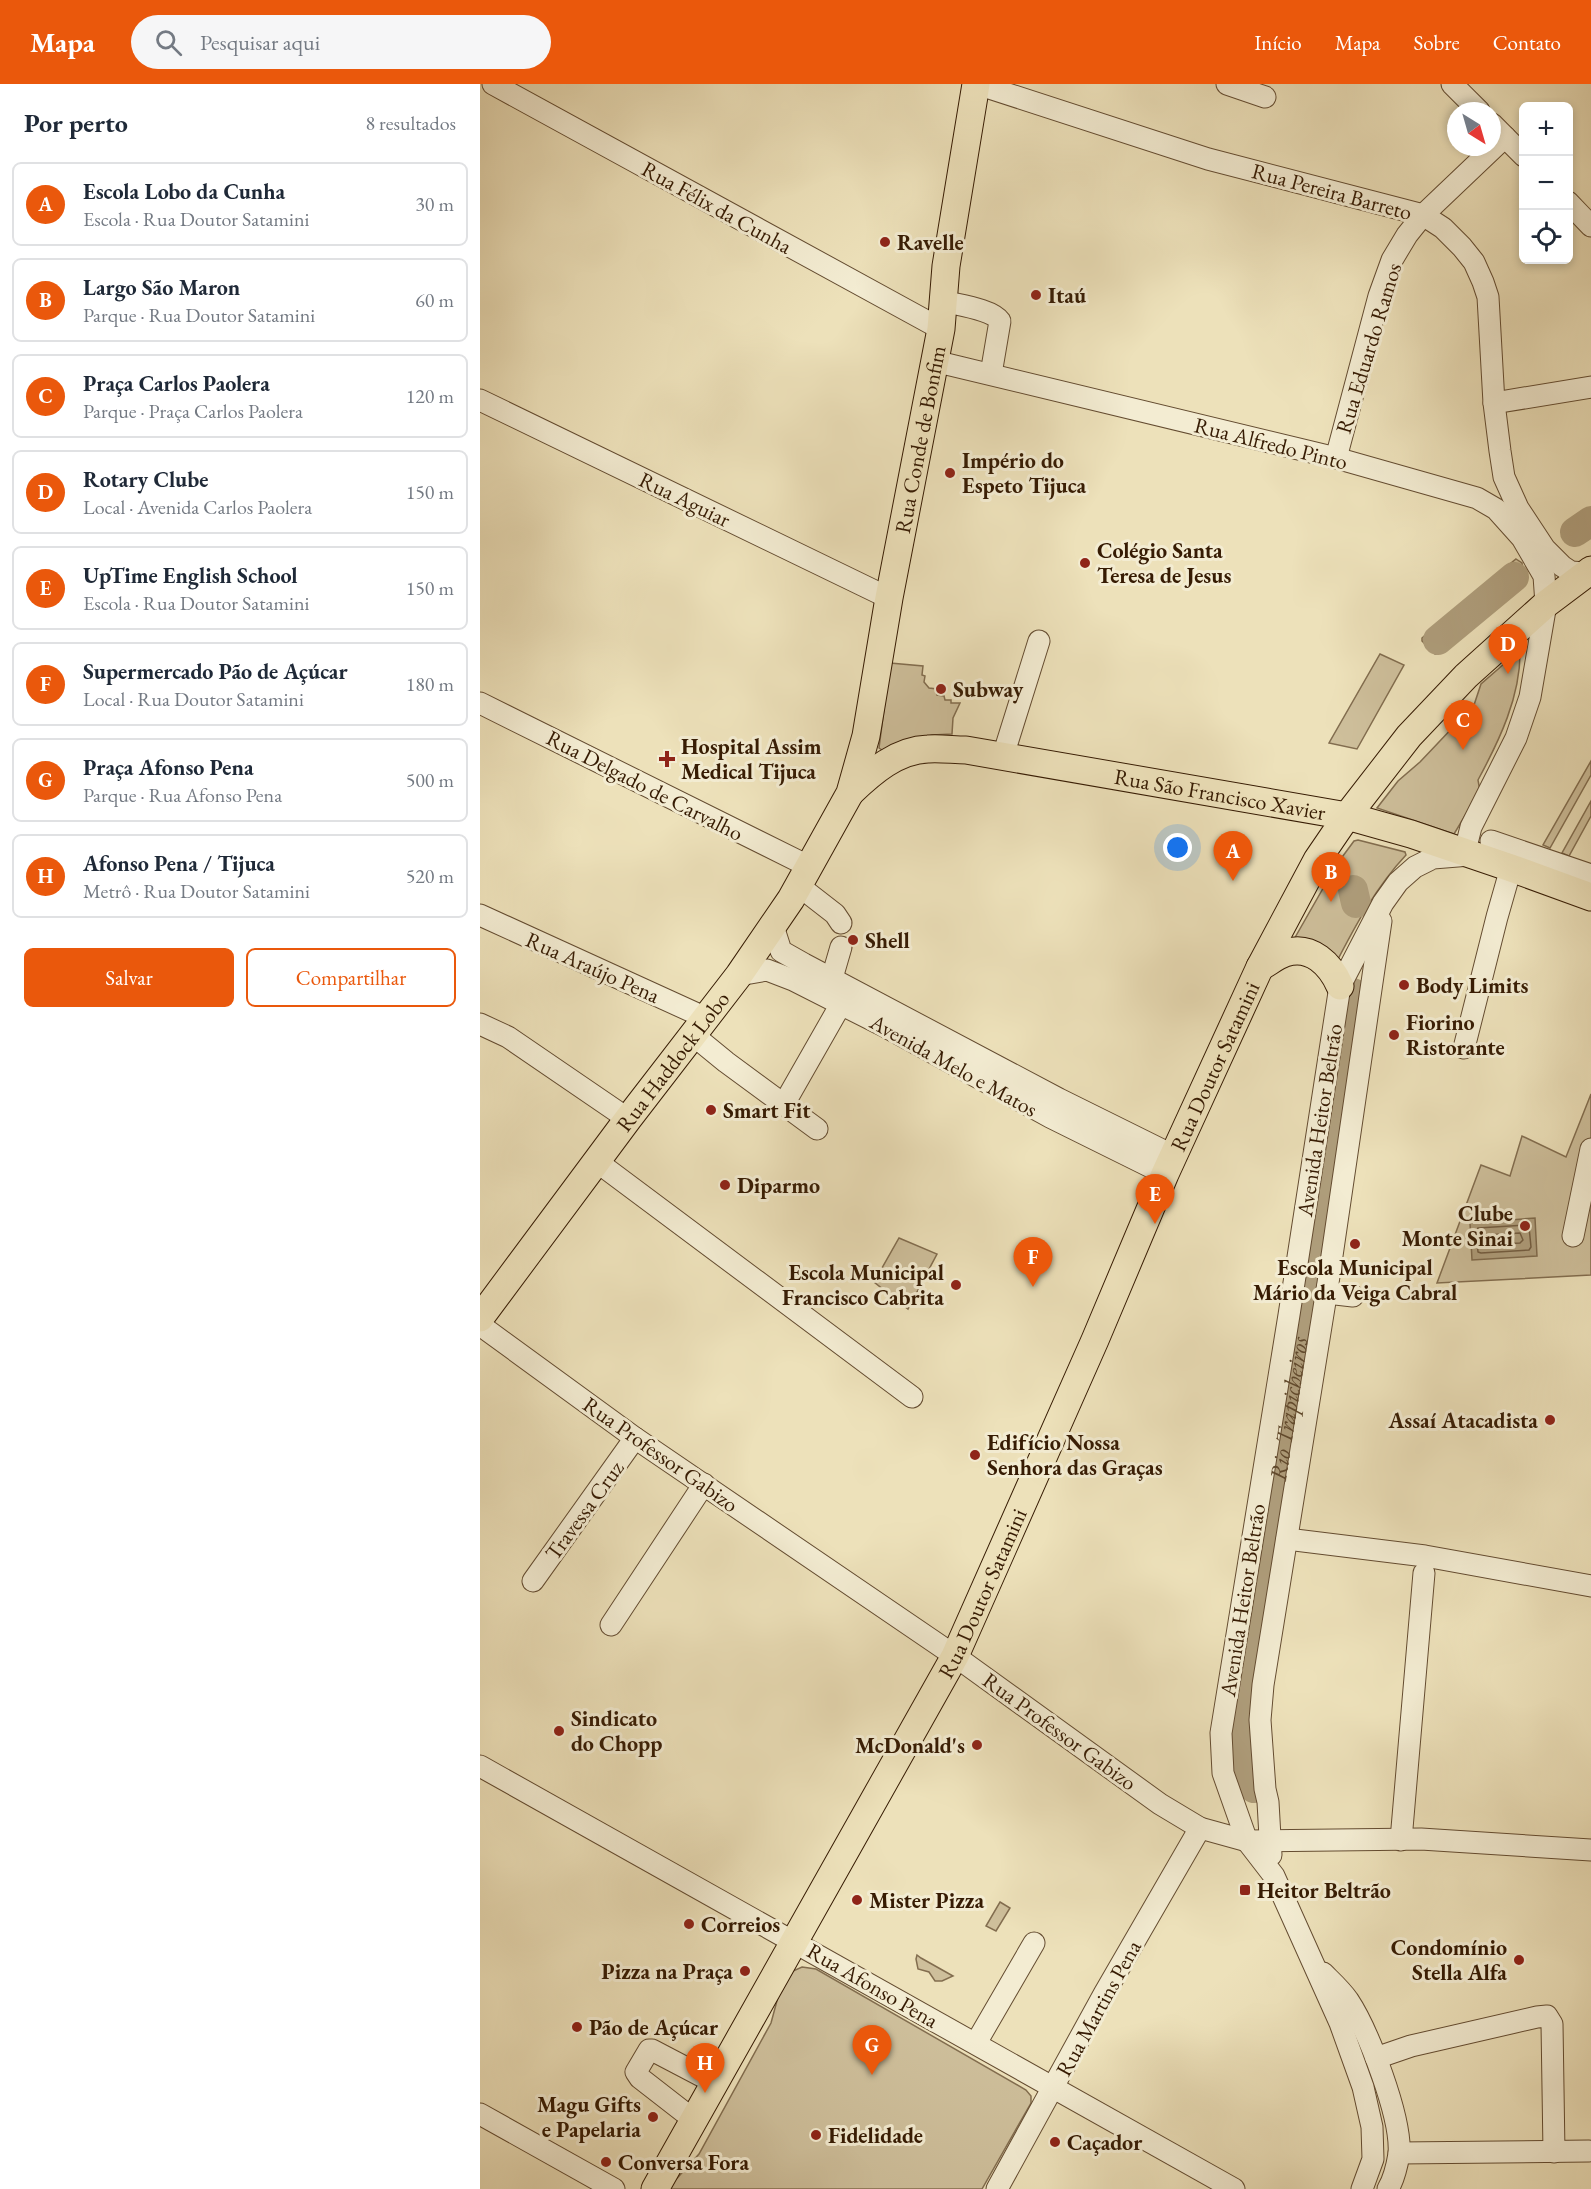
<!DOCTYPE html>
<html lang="pt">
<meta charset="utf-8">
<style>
:root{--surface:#fff;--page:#f6f6f7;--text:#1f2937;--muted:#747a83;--line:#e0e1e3;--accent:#ea580c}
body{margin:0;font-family:"EB Garamond",serif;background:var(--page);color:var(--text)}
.controls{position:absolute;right:18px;top:18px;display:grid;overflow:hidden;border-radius:9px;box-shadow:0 3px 9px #0003}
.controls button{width:54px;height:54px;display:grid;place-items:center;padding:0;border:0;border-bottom:2px solid var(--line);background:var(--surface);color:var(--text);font:30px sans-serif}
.compass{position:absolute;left:967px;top:18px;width:54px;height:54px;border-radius:50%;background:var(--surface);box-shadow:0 3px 9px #0003;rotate:143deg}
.you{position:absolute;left:698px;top:764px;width:21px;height:21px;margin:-15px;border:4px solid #fff;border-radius:50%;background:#1a73e8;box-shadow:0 0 0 9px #1a73e833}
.badge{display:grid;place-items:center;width:39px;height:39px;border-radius:50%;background:var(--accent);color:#fff;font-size:20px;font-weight:700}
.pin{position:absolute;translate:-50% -50px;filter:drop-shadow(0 2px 3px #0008)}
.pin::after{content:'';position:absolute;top:32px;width:21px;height:18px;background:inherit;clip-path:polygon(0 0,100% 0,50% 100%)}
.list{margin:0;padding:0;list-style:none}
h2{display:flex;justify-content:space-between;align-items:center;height:78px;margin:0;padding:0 24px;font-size:26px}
h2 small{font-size:20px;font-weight:400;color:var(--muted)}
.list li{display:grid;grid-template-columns:39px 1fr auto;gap:18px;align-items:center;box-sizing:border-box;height:84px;margin:0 12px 12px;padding:0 12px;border:2px solid var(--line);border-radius:9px}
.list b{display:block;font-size:22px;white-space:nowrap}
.list p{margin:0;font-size:20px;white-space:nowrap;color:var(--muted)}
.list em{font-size:20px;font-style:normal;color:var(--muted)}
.actions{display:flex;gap:12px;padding:18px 24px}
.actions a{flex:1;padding:14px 0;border:2px solid var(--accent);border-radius:9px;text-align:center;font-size:21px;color:var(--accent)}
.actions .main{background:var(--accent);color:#fff}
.icon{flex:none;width:33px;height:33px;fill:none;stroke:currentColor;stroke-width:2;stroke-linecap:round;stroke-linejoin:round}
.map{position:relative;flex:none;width:1111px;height:2105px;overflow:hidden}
header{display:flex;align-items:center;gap:36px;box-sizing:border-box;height:84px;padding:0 30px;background:var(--accent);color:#fff}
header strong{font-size:28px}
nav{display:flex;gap:33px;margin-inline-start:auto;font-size:21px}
.search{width:420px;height:54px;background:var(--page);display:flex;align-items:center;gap:15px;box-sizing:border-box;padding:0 21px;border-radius:33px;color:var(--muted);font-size:22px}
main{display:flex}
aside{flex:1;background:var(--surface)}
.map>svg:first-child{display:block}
.green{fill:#cebf9b;stroke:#826d4f;stroke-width:1.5;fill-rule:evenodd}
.water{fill:#af9e7c;stroke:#7f6a4c;stroke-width:1.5}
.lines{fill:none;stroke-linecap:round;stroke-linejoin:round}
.shore{stroke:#725c40;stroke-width:1.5}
.river{stroke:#af9e7c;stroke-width:30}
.minor-casing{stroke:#644c31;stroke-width:23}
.major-casing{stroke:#361b03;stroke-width:29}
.minor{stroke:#f3ecd2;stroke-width:21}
.major{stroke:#ede1ba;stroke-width:27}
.poi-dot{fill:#8f2418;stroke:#f3ecd2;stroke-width:2}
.labels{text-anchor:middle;stroke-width:6;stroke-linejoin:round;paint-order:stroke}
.street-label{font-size:22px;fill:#361b03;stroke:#f3ecd2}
.poi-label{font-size:22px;font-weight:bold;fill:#361b03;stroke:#f3ecd2;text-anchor:start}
.water-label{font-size:24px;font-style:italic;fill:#60492d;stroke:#f3ecd2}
</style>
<header>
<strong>Mapa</strong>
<div class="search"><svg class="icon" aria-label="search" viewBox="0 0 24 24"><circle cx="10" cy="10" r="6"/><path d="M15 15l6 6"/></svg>Pesquisar aqui</div>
<nav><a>Início</a><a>Mapa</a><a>Sobre</a><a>Contato</a></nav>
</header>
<main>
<aside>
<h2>Por perto<small>8 resultados</small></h2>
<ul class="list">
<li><span class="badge">A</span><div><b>Escola Lobo da Cunha</b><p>Escola · Rua Doutor Satamini</p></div><em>30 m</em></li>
<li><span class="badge">B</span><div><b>Largo São Maron</b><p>Parque · Rua Doutor Satamini</p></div><em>60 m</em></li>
<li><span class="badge">C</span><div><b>Praça Carlos Paolera</b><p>Parque · Praça Carlos Paolera</p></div><em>120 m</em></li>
<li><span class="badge">D</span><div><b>Rotary Clube</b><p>Local · Avenida Carlos Paolera</p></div><em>150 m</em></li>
<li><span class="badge">E</span><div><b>UpTime English School</b><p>Escola · Rua Doutor Satamini</p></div><em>150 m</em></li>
<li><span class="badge">F</span><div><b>Supermercado Pão de Açúcar</b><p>Local · Rua Doutor Satamini</p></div><em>180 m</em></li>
<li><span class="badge">G</span><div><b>Praça Afonso Pena</b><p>Parque · Rua Afonso Pena</p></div><em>500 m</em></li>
<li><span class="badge">H</span><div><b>Afonso Pena / Tijuca</b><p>Metrô · Rua Doutor Satamini</p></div><em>520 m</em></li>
</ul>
<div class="actions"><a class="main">Salvar</a><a>Compartilhar</a></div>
</aside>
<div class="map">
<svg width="1111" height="2105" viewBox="0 0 1111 2105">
<rect width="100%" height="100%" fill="#ede1ba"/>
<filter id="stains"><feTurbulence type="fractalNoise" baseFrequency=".00333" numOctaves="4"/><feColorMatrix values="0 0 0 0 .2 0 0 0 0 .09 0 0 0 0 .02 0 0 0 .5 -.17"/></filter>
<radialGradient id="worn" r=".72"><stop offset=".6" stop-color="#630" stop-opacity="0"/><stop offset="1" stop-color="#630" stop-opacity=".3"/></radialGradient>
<g class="green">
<path d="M1036 475 1042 479 1043 492 1033 503 958 570H955L942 557V554L977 523Z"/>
<path d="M1040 566C1041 612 1019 657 998 696L1000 707 974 750 897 724 918 697 940 678 994 621 1001 600Z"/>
<path d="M900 570 924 581 877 665 849 659Z"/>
<path d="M410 579 443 582 442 591 445 592 444 598 449 604 457 605V611L464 612 465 616H471V619H480L473 634 472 650 452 651 402 666 399 664Z"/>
<path d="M1111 677V691L1070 764 1063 761Z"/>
<path d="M1111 717V732L1089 772 1082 769Z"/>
<path d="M878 756 925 768 926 771C896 803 875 842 855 881L809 864 857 780 874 757ZM882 804 884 818 868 821 866 808Z"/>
<path d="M1111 1010V1191L957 1199 1001 1081 1030 1092 1042 1052 1086 1073Z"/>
<path d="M419 1154 457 1170 428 1225 394 1198Z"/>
<path d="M520 1818 530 1824 516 1847 506 1842Z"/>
<path d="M437 1871 441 1874 473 1892 462 1897H455L449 1888 438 1885 436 1875Z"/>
<path d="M322 1883 336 1885 546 2006 551 2012V2019L502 2105H190V2102L219 2070 291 1939 298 1913 313 1887Z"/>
</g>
<path class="water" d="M1055 1134 1057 1172 992 1176 990 1139Z"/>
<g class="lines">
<g class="shore">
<path d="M1047 1141 1049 1143 1051 1163 1049 1166 1001 1169 998 1168 996 1147 998 1144Z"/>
<path d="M1040 1149 1043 1156 1040 1159 1007 1161 1005 1159 1004 1153 1006 1151Z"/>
</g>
<g class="river">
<path d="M1095 448 1111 437"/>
<path d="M958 556 1034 493"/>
<path d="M873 806 876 819"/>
<path id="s1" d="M774 1704 760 1675 761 1635 873 909"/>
</g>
<defs>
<g id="minor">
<path d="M13 0 461 245"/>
<path d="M497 0 728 75 943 131 963 144 982 163 994 178 1003 198 1008 213 1014 319 1020 367 1024 393 1038 424 1065 465 1082 482 1091 488 1106 489"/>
<path d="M747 0 785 13"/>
<path d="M972 0 999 27"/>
<path d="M1012 40 1044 72"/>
<path d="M1088 118 1111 142"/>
<path d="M463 217C477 221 512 225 520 237L511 290"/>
<path d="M454 277 856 374 997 414 1016 425 1042 454 1064 492 1066 520 1050 613 1036 654 991 743 987 759 990 771 953 774 935 783 918 798 903 819 860 902 809 1231 741 1649 743 1689 767 1757 794 1792 860 1939 883 2003 892 2043 893 2075 882 2105"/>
<path d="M0 316 409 514"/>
<path d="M1014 319 1111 303"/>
<path d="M856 374 899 212 912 176 927 151 943 131 1025 53"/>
<path d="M0 619 330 783"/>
<path d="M523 672 559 557"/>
<path d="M1011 757 1111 791"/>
<path d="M319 802 355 830 361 839"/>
<path d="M0 831 226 934"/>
<path d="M293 842 301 867 324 880 579 1015 694 1072"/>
<path d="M259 891 287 886 313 896 404 942 570 1033 685 1090"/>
<path d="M352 894 361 863"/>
<path d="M0 940 28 953 148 1035"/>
<path d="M213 951 246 978 337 1045"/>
<path d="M984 964 1017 833 1031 784"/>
<path d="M304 1020 361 920"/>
<path d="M116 1077 432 1313"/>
<path d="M1093 1152 1111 1065"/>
<path d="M847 1209 873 1212"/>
<path d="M0 1241 155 1354 475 1572 680 1720 720 1744 767 1757 941 1755 1111 1766"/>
<path d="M807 1455 945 1472 1111 1502"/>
<path d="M53 1497 155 1354"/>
<path d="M131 1541 224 1400"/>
<path d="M0 1682 754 2105"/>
<path d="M921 1756 944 1489"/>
<path d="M791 1771 788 1718 785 1705 780 1636 783 1601 848 1199 901 837"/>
<path d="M843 1889C852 1898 861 1906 868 1916 888 1946 922 2034 919 2070 917 2082 914 2095 908 2105"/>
<path d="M496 1959 554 1859"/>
<path d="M896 1974 931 1962 1057 1933 1067 1932 1072 1940 1074 2068"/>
<path d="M0 2030 134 2105"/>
<path d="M214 2036 160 1994 156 1988 169 1966H172L235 1999"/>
<path d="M919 2069 1109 2067"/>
<path d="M517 2105 624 1910 720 1744"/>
</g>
<g id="major">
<path id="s2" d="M371 708C392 688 417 666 448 665 460 664 474 666 486 666L867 732 931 750 1031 784 1111 813"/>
<path d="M780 883C788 879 796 872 805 869 831 860 851 881 860 902"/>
<path id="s3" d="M0 1234 148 1035 259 891 311 815 370 709 386 652 409 514 461 245 466 182 496 0"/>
<path id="s4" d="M175 2105 475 1572 615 1256 685 1090 780 883 837 776 867 732 929 652 986 592 1066 520 1111 486"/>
</g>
</defs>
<use href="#minor" class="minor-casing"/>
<use href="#major" class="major-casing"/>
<use href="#minor" class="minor"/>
<use href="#major" class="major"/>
</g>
<g class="poi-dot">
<circle cx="405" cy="158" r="6"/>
<circle cx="556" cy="211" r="6"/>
<circle cx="470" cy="389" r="6"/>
<circle cx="605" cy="479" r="6"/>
<circle cx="461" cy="605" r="6"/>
<path d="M184 666h6v6h6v6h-6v6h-6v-6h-6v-6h6z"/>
<circle cx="373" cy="856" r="6"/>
<circle cx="924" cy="901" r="6"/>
<circle cx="914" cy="951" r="6"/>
<circle cx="231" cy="1026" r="6"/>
<circle cx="245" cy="1101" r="6"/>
<circle cx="1045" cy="1142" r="6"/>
<circle cx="875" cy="1160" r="6"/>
<circle cx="476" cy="1201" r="6"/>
<circle cx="1070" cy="1336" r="6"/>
<circle cx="495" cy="1371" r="6"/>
<circle cx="79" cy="1647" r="6"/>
<circle cx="497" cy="1661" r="6"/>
<rect x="759" y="1800" width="12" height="12" rx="3"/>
<circle cx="377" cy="1816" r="6"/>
<circle cx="209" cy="1840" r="6"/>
<circle cx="1039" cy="1876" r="6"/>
<circle cx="265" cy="1887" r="6"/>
<circle cx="97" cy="1943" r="6"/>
<circle cx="173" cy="2033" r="6"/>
<circle cx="336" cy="2051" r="6"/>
<circle cx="575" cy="2058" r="6"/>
<circle cx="126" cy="2078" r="6"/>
</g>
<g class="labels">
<g class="street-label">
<text transform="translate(852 107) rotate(15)" y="8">Rua Pereira Barreto</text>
<text transform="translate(237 123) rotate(29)" y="8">Rua Félix da Cunha</text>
<text transform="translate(888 264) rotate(-73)" y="8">Rua Eduardo Ramos</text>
<text dy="8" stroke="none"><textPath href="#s3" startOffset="1004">Rua Conde de Bonfim</textPath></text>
<text transform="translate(791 359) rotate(14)" y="8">Rua Alfredo Pinto</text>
<text transform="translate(205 415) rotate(26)" y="8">Rua Aguiar</text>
<text transform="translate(165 701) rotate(27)" y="8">Rua Delgado de Carvalho</text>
<text dy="8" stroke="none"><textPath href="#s2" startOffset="386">Rua São Francisco Xavier</textPath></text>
<text transform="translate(113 883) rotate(24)" y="8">Rua Araújo Pena</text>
<text dy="8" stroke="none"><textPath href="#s3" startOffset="321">Rua Haddock Lobo</textPath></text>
<text transform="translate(474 981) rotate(29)" y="8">Avenida Melo e Matos</text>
<text dy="8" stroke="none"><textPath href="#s4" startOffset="1256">Rua Doutor Satamini</textPath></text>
<text transform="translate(839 1036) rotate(-81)" y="8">Avenida Heitor Beltrão</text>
<text transform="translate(181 1370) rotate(35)" y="8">Rua Professor Gabizo</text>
<text transform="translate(104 1426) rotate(-54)" y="8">Travessa Cruz</text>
<text dy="8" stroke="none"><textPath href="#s4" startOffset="680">Rua Doutor Satamini</textPath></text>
<text transform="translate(762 1516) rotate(-81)" y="8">Avenida Heitor Beltrão</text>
<text transform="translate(580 1647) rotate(36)" y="8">Rua Professor Gabizo</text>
<text transform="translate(393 1901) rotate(30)" y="8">Rua Afonso Pena</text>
<text transform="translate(618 1924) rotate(-61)" y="8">Rua Martins Pena</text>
</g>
<g class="poi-label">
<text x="417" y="166">Ravelle</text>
<text x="568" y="219">Itaú</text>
<text x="482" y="384">Império do<tspan x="482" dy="25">Espeto Tijuca</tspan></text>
<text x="617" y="474">Colégio Santa<tspan x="617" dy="25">Teresa de Jesus</tspan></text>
<text x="473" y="613">Subway</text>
<text x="201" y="670">Hospital Assim<tspan x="201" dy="25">Medical Tijuca</tspan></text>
<text x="385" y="864">Shell</text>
<text x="936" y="909">Body Limits</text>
<text x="926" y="946">Fiorino<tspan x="926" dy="25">Ristorante</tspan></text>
<text x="243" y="1034">Smart Fit</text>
<text x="257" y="1109">Diparmo</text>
<text x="1033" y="1137" text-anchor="end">Clube<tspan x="1033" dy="25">Monte Sinai</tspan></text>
<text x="875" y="1191" text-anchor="middle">Escola Municipal<tspan x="875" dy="25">Mário da Veiga Cabral</tspan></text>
<text x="464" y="1196" text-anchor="end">Escola Municipal<tspan x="464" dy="25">Francisco Cabrita</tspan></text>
<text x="1058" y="1344" text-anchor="end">Assaí Atacadista</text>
<text x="507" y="1366">Edifício Nossa<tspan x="507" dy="25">Senhora das Graças</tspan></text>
<text x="91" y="1642">Sindicato<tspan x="91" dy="25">do Chopp</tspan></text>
<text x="485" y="1669" text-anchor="end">McDonald's</text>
<text x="777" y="1814">Heitor Beltrão</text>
<text x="389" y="1824">Mister Pizza</text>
<text x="221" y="1848">Correios</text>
<text x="1027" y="1871" text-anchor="end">Condomínio<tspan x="1027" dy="25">Stella Alfa</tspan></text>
<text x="253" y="1895" text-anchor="end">Pizza na Praça</text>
<text x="109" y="1951">Pão de Açúcar</text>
<text x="161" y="2028" text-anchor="end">Magu Gifts<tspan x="161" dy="25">e Papelaria</tspan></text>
<text x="348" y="2059">Fidelidade</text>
<text x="587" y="2066">Caçador</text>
<text x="138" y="2086">Conversa Fora</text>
</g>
<g class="water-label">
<text dy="8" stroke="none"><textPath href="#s1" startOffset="386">Rio Trapicheiros</textPath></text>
</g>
</g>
<rect width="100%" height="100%" filter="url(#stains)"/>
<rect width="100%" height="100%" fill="url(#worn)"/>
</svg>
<div class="controls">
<button>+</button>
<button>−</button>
<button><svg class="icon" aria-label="locate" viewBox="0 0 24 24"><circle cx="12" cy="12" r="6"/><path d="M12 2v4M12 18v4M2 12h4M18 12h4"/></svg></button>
</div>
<svg class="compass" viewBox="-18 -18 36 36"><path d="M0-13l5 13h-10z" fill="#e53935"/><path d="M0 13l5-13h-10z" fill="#747a83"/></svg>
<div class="you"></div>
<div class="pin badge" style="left:753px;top:797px">A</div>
<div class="pin badge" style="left:851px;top:818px">B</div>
<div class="pin badge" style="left:983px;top:666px">C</div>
<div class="pin badge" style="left:1028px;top:590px">D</div>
<div class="pin badge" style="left:675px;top:1140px">E</div>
<div class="pin badge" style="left:553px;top:1203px">F</div>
<div class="pin badge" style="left:392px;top:1991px">G</div>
<div class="pin badge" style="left:225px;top:2009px">H</div>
</div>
</main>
